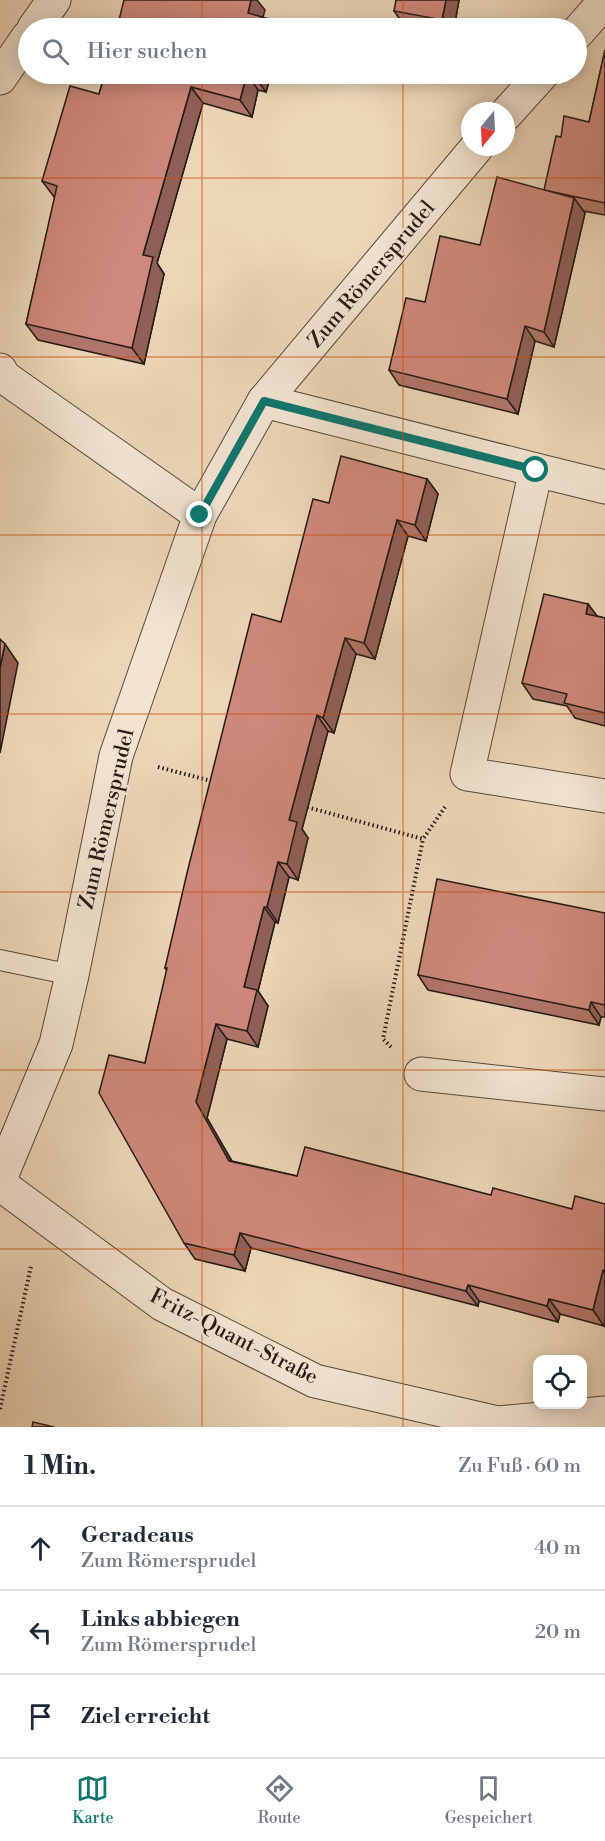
<!DOCTYPE html>
<html lang="de">
<meta charset="utf-8">
<style>
:root{--surface:#fff;--page:#f2f2f3;--text:#1f2937;--muted:#747a83;--line:#e0e1e3;--accent:#0f766e}
body{margin:0;font-family:"Libre Bodoni",serif;background:var(--page);color:var(--text)}
.controls{position:absolute;right:18px;bottom:18px;display:grid;overflow:hidden;border-radius:12px;box-shadow:0 3px 15px #0003}
.controls button{width:54px;height:54px;display:grid;place-items:center;padding:0;border:0;border-bottom:2px solid var(--line);background:var(--surface);color:var(--text);font:30px sans-serif}
.compass{position:absolute;left:461px;top:102px;width:54px;height:54px;border-radius:50%;background:var(--surface);box-shadow:0 3px 15px #0003;rotate:198deg}
.stop{position:absolute;width:18px;height:18px;margin:-14px;border:4px solid #0f766e;border-radius:50%;background:#fff}
.stop.end{background:#0f766e;border-color:#fff;box-shadow:0 2px 6px #0008}
.list{margin:0;padding:0;list-style:none}
h2{display:flex;justify-content:space-between;align-items:center;height:78px;margin:0;padding:0 24px;font-size:26px}
h2 small{font-size:20px;font-weight:400;color:var(--muted)}
.list li{display:grid;grid-template-columns:39px 1fr auto;gap:18px;align-items:center;box-sizing:border-box;height:84px;padding:0 24px;border-top:2px solid var(--line)}
.list b{display:block;font-size:22px;white-space:nowrap}
.list p{margin:0;font-size:20px;white-space:nowrap;color:var(--muted)}
.list em{font-size:20px;font-style:normal;color:var(--muted)}
.icon{flex:none;width:33px;height:33px;fill:none;stroke:currentColor;stroke-width:2;stroke-linecap:round;stroke-linejoin:round}
.map{position:relative;flex:none;width:605px;height:1427px;overflow:hidden}
.search{position:absolute;background:var(--surface);box-shadow:0 3px 15px #0003;left:18px;right:18px;top:18px;height:66px;display:flex;align-items:center;gap:15px;box-sizing:border-box;padding:0 21px;border-radius:33px;color:var(--muted);font-size:22px}
.sheet{height:330px;background:var(--surface)}
nav{display:flex;justify-content:space-around;align-items:center;box-sizing:border-box;height:84px;border-top:2px solid var(--line);background:var(--surface);font-size:16px;color:var(--muted)}
nav a{display:grid;justify-items:center;gap:3px}
nav .on{color:var(--accent)}
.map>svg:first-child{display:block}
.lines{fill:none;stroke-linecap:round;stroke-linejoin:round}
.lane-casing{stroke:#574a3d;stroke-width:22}
.street-casing{stroke:#574a3d;stroke-width:35}
.path{stroke:#251b14;stroke-width:4;stroke-dasharray:1.5 3;stroke-linecap:butt}
.lane{stroke:#f3e4d1;stroke-width:20}
.street{stroke:#f3e4d1;stroke-width:33}
.wall{fill:#b1766b;stroke:#251b14;stroke-width:1.5}
.shaded-wall{fill:#906057;stroke:#251b14;stroke-width:1.5}
.building{fill:#ce897c;stroke:#251b14;stroke-width:1.5}
.route{stroke:#0f766e;stroke-width:8}
.grid{fill:none;stroke:#cb500d;stroke-width:1.5;stroke-opacity:0.55}
.labels{text-anchor:middle;stroke-width:4.5;stroke-linejoin:round;paint-order:stroke}
.street-label{font-size:21px;fill:#251b14;stroke:#f3e4d1}
</style>
<div class="map">
<svg width="605" height="1427" viewBox="0 0 605 1427">
<rect width="100%" height="100%" fill="#ecd6b8"/>
<filter id="stains"><feTurbulence type="fractalNoise" baseFrequency=".00333" numOctaves="4"/><feColorMatrix values="0 0 0 0 .2 0 0 0 0 .09 0 0 0 0 .02 0 0 0 .5 -.17"/></filter>
<radialGradient id="worn" r=".72"><stop offset=".6" stop-color="#630" stop-opacity="0"/><stop offset="1" stop-color="#630" stop-opacity=".3"/></radialGradient>
<g class="lines">
<defs>
<path id="lane" d="M0 960 72 975"/>
<g id="street">
<path d="M34 28 54 0"/>
<path d="M576 34 605 1"/>
<path d="M0 78 28 37"/>
<path d="M506 114 542 74"/>
<path d="M0 370 4 377 200 515"/>
<path d="M264 401 536 470 467 774 605 796"/>
<path d="M536 470 605 487"/>
<path d="M421 1074 605 1094"/>
<path d="M0 1179 56 1044 72 975 116 756 200 515 264 401 477 147"/>
<path d="M0 1184 162 1304 315 1381 498 1423 605 1413"/>
</g>
</defs>
<use href="#lane" class="lane-casing"/>
<use href="#street" class="street-casing"/>
<g class="path">
<path d="M158 767 215 782"/>
<path d="M303 806 423 839 445 807"/>
<path d="M391 1047 383 1039 423 839"/>
<path d="M0 1409 31 1266"/>
</g>
<use href="#lane" class="lane"/>
<use href="#street" class="street"/>
</g>
<g class="wall">
<path d="M459 0 454 28H417L405 26 394 11Z"/>
<path d="M605 50V215L583 211 585 213 554 347 535 341 518 414 399 385 389 370 425 302 480 245 545 190 561 137 589 122Z"/>
<path d="M105 74H271L266 92 258 90 252 117 203 103 157 263 164 274 144 364 38 340 26 324 55 198 42 181 99 94Z"/>
<path d="M427 479 438 494 426 541 408 536 375 659 356 654 334 733 328 731 302 829 308 838 298 880 289 877 278 923 275 922 258 991 268 1006 258 1047 227 1039 207 1118 232 1161 297 1176 491 1195 572 1209 605 1204V1321L604 1326 560 1314 558 1322 479 1301 478 1306 251 1248 245 1271 195 1259 184 1243 145 1063 167 971 165 968 281 622 329 503Z"/>
<path d="M588 604 597 616 605 618V726L575 718 567 706 533 699 522 683Z"/>
<path d="M605 913V1017H601L599 1025 428 990 418 975Z"/>
</g>
<g class="shaded-wall">
<path d="M251 0H257L265 10 260 28 248 13Z"/>
<path d="M446 0H459L454 28H448L442 20Z"/>
<path d="M269 19 276 28H267Z"/>
<path d="M247 74 258 90 252 117 240 100Z"/>
<path d="M255 74H271L266 92 254 76Z"/>
<path d="M191 87 203 103 157 263 164 274 144 364 132 348 143 255Z"/>
<path d="M574 198 585 213 554 347 544 332Z"/>
<path d="M525 326 535 341 518 414 507 399Z"/>
<path d="M427 479 438 494 426 541 415 525Z"/>
<path d="M397 520 408 536 375 659 364 643Z"/>
<path d="M588 604 599 619 586 614Z"/>
<path d="M345 638 356 654 334 733 323 718Z"/>
<path d="M5 644 18 663 0 753V668Z"/>
<path d="M317 715 328 731 302 829 308 838 298 880 287 864 289 820Z"/>
<path d="M278 862 289 877 278 923 267 907Z"/>
<path d="M264 907 275 922 258 991 268 1006 258 1047 247 1031 244 987Z"/>
<path d="M591 1002 601 1017 599 1025 589 1010Z"/>
<path d="M216 1024 227 1039 207 1118 240 1176 229 1161 196 1102Z"/>
<path d="M240 1233 251 1248 245 1271 234 1255Z"/>
<path d="M603 1270 605 1274V1321L604 1326 593 1310Z"/>
<path d="M468 1285 479 1301 478 1306 466 1291Z"/>
<path d="M549 1299 560 1314 558 1322 547 1306Z"/>
</g>
<g class="building">
<path d="M124 0H251L248 13 269 19 267 28H117Z"/>
<path d="M396 0H446L442 20 394 11Z"/>
<path d="M605 50V203L544 190 556 136 561 137 564 116 589 122Z"/>
<path d="M105 74H255L254 76 247 74 240 100 191 87 143 255 153 257 132 348 26 324 57 186 42 181 70 86 99 94Z"/>
<path d="M497 177 574 198 544 332 525 326 507 399 389 370 406 298 425 302 440 236 480 245Z"/>
<path d="M341 456 427 479 415 525 397 520 364 643 345 638 323 718 317 715 289 820 297 822 287 864 278 862 267 907H264L244 987 257 990 247 1031 216 1024 196 1102 229 1161 297 1176 305 1147 491 1195 493 1188 572 1209 575 1196 605 1204V1271L603 1270 593 1310 549 1299 547 1306 468 1285 466 1291 240 1233 234 1255 184 1243 99 1093 109 1055 145 1063 167 968H165L187 873 252 614 281 622 313 499 329 503Z"/>
<path d="M544 594 588 604 586 614 605 618V713L564 703 567 694 522 683Z"/>
<path d="M0 639 5 644 0 668Z"/>
<path d="M437 879 605 913V1005L591 1002 589 1010 418 975Z"/>
<path d="M33 1422 54 1427H32Z"/>
</g>
<g class="lines">
<path class="route" d="M200 515 264 401 536 470"/>
</g>
<path class="grid" d="M202 0V28M403 0V28M202 74V1427M403 74V1427M0 178H605M0 357H605M0 535H605M0 714H605M0 892H605M0 1070H605M0 1249H605"/>
<g class="labels">
<g class="street-label">
<text transform="translate(371 274) rotate(-50)" y="7">Zum Römersprudel</text>
<text transform="translate(106 819) rotate(-77)" y="7">Zum Römersprudel</text>
<text transform="translate(234 1336) rotate(27)" y="7">Fritz-Quant-Straße</text>
</g>
</g>
<rect width="100%" height="100%" filter="url(#stains)"/>
<rect width="100%" height="100%" fill="url(#worn)"/>
</svg>
<div class="controls">
<button><svg class="icon" aria-label="locate" viewBox="0 0 24 24"><circle cx="12" cy="12" r="6"/><path d="M12 2v4M12 18v4M2 12h4M18 12h4"/></svg></button>
</div>
<svg class="compass" viewBox="-18 -18 36 36"><path d="M0-13l5 13h-10z" fill="#e53935"/><path d="M0 13l5-13h-10z" fill="#747a83"/></svg>
<div class="stop" style="left:536px;top:470px"></div>
<div class="stop end" style="left:200px;top:515px"></div>
<div class="search"><svg class="icon" aria-label="search" viewBox="0 0 24 24"><circle cx="10" cy="10" r="6"/><path d="M15 15l6 6"/></svg>Hier suchen</div>
</div>
<section class="sheet">
<h2>1 Min.<small>Zu Fuß · 60 m</small></h2>
<ul class="list">
<li><svg class="icon" aria-label="ahead" viewBox="0 0 24 24"><path d="M12 20V5M6 11l6-6 6 6"/></svg><div><b>Geradeaus</b><p>Zum Römersprudel</p></div><em>40 m</em></li>
<li><svg class="icon" aria-label="left" viewBox="0 0 24 24"><path d="M17 20v-9H6M10 6l-5 5 5 5"/></svg><div><b>Links abbiegen</b><p>Zum Römersprudel</p></div><em>20 m</em></li>
<li><svg class="icon" aria-label="arrive" viewBox="0 0 24 24"><path d="M6 21V4h12l-3 4 3 4H6"/></svg><div><b>Ziel erreicht</b></div></li>
</ul>
</section>
<nav>
<a class="on"><svg class="icon" aria-label="map" viewBox="0 0 24 24"><path d="M3 6l6-2 6 2 6-2v14l-6 2-6-2-6 2zM9 4v14M15 6v14"/></svg>Karte</a>
<a><svg class="icon" aria-label="directions" viewBox="0 0 24 24"><path d="M12 3l9 9-9 9-9-9zM9 14v-3h6M13 9l2 2-2 2"/></svg>Route</a>
<a><svg class="icon" aria-label="saved" viewBox="0 0 24 24"><path d="M7 4h10v16l-5-4-5 4z"/></svg>Gespeichert</a>
</nav>
